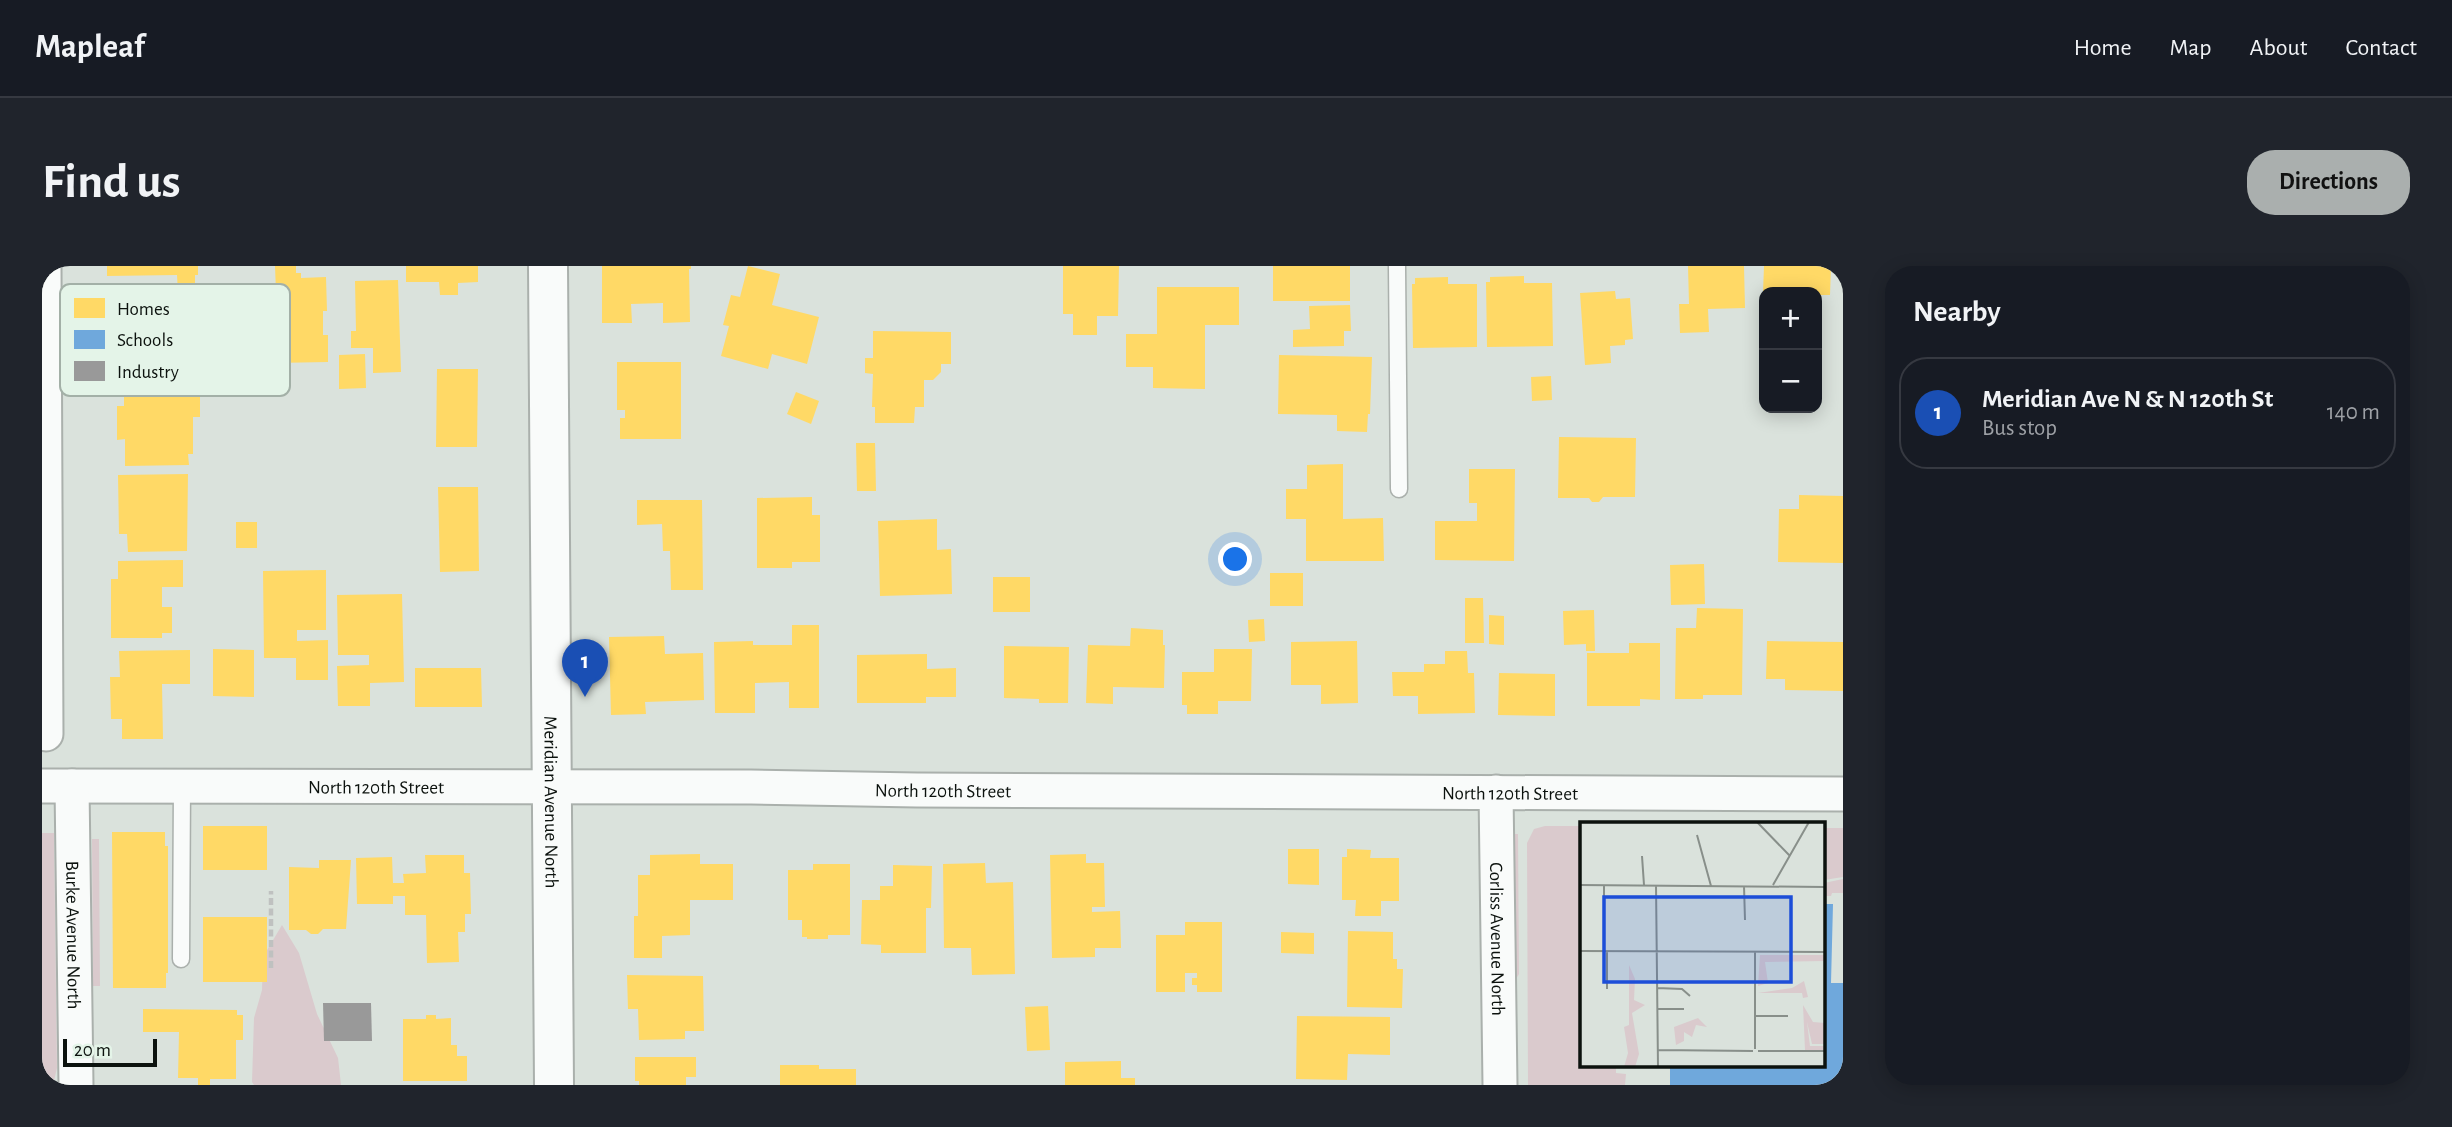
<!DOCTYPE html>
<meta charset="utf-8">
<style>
:root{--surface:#171b24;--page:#20242c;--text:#f1f3f6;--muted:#9ea1a6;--line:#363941;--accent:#aaafae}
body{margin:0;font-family:"Alegreya Sans",sans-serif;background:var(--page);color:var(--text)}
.controls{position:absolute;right:21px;top:21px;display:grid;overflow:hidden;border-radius:14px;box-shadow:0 4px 18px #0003}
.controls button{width:63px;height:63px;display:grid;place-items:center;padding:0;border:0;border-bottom:2px solid var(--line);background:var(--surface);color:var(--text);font:35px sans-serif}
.scale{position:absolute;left:21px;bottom:18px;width:94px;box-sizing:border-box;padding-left:7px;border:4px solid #0c120e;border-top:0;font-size:19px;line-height:24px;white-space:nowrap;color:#0c120e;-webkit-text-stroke:5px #e4f4e8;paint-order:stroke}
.you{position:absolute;left:1194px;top:294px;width:24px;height:24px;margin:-18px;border:5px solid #fff;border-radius:50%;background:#1a73e8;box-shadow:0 0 0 10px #1a73e833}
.badge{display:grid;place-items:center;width:46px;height:46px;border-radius:50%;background:var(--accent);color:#fff;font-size:23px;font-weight:700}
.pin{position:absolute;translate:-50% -58px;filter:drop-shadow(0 2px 4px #0008)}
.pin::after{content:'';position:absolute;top:37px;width:24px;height:21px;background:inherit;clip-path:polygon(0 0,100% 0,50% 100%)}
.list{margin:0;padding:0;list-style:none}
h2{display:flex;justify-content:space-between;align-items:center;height:91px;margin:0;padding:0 28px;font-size:30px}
h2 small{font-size:23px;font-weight:400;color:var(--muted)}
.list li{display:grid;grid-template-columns:46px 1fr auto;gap:21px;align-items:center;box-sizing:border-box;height:112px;margin:0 14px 14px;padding:0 14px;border:2px solid var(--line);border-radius:28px}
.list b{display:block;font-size:26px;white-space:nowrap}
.list p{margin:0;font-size:23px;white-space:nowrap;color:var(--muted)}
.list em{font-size:23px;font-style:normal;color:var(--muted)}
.map{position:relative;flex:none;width:1801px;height:819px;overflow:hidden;border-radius:28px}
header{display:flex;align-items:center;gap:42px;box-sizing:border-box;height:98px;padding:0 35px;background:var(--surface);border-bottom:2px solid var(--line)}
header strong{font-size:33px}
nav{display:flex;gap:38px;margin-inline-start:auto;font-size:24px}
.intro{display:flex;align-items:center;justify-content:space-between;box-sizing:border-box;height:168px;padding:0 42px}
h1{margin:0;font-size:49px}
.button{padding:18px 32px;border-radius:28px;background:var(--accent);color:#111;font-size:24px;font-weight:700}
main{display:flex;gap:42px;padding:0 42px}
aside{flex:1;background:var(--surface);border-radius:28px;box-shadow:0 4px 18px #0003}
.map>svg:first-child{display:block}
.green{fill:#dacacd}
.homes{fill:#ffd966}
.schools{fill:#6fa8dc}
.industry{fill:#999}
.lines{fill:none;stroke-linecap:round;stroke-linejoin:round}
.service-casing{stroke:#aab0ac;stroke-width:19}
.minor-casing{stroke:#aab0ac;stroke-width:37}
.tertiary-casing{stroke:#aab0ac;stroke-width:42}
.path{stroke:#bfc1c0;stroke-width:4.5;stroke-dasharray:7 3.5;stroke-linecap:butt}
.service{stroke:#f9fbfa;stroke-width:16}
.minor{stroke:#f9fbfa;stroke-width:33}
.tertiary{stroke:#f9fbfa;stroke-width:38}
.labels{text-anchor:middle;stroke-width:7;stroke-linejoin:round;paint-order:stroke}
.street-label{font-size:19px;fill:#0c120e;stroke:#e4f4e8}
.inset-road{fill:none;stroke:#888f8a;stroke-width:2}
.view{fill:#1d4ed8;fill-opacity:0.15;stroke:#1d4ed8;stroke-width:3.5}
.inset-edge{fill:none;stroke:#0c120e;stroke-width:3.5}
.key{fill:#e4f4e8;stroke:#a3b0a7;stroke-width:2}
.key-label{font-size:19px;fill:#0c120e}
</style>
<header>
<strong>Mapleaf</strong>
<nav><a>Home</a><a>Map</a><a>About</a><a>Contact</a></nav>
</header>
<div class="intro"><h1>Find us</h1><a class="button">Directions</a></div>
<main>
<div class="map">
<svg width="1801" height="819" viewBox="0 0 1801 819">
<rect width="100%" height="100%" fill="#dae2dc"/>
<g class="green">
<path d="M1503 560H1540V800H1574V807L1584 808 1583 819H1486L1485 577 1492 563Z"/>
<path d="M1782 562H1801V611L1782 614Z"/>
<path d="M0 567H12L15 802 11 819H0Z"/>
<path d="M1468 568H1476L1477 708 1470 720Z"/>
<path d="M50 573H57L58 720H51Z"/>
<path d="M1801 613V627H1790L1789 630H1782V617Z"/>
<path d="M240 659 257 687 275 748 296 792 299 819H212L210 816 212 752 220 724 221 691Z"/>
</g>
<g class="homes">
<path d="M65 0H156V9H153V27H136L135 9 65 10Z"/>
<path d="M233 0H254V7H259V12L284 11 285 45H281V69H286V96L232 97 231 71H240L239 25 234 26Z"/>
<path d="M364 0H436V16L416 17V29H398L397 16H364Z"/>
<path d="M560 0H649V3H647L648 56 621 57V37L589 38 590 57H560Z"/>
<path d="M706 0 738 8 730 39 777 51 765 98 730 88 726 103 679 90 687 60 681 59 689 29 698 31Z"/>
<path d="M1021 0H1077L1076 50H1055V69H1031V48H1021Z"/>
<rect x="1231" y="0" width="77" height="35"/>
<path d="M1646 0H1702L1703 42 1666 43 1667 66 1638 67 1637 38H1647Z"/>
<path d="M1722 0H1789L1788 29H1775V26H1721Z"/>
<path d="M1482 10V17H1510L1511 80 1445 81 1444 16H1448V11Z"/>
<path d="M1406 11V18H1435V81L1371 82 1370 18H1373V12Z"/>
<path d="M356 14 359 106 331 107V82H309V65H314L313 15Z"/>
<path d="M1115 21H1197V59H1163V123L1111 122V101H1084V68H1115Z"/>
<path d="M1573 25 1574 33 1588 32 1591 73 1583 74V79L1568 80 1569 97 1543 99 1538 27Z"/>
<path d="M1308 39 1309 65H1302V80L1251 81V64L1268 63 1267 40Z"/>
<path d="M831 65 909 66V98H899V106L891 114H882V141H873L872 157H833V141H830L831 108 823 107V92H831Z"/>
<path d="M323 88 324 122 297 123V89Z"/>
<path d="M1237 89 1330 91 1328 148H1326L1325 166 1295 165V149L1236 148Z"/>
<path d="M575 96H639V173H578V152H583V144H575Z"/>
<path d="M395 103H436L435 181H394Z"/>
<path d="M1509 110 1510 134 1490 135 1489 111Z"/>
<path d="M158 121V151H151V188H146L147 199 83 200V173L75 174V140H82V122Z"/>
<path d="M754 126 777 135 769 158 745 148Z"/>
<path d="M1517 171 1594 172 1593 231H1561L1557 236H1550L1547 232H1516Z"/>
<path d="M814 177H833L834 225H815Z"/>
<path d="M1301 198V253L1341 252 1342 295H1264V253H1244V223H1265V199Z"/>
<path d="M1427 203H1473L1472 295 1393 294V255H1435V237H1427Z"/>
<path d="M146 208 145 285 86 286 85 268H77L76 209Z"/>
<path d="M396 221H436L437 305 398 306Z"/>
<path d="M1757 229 1801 230V297L1736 296 1737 243H1757Z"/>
<path d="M770 231V249H778V296H750V302H715V232Z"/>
<path d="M595 234H660L661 324H629L628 285H621L620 258 595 259Z"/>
<path d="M895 253V284L909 283 910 328 838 330 836 255Z"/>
<rect x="194" y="256" width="21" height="26"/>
<path d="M141 294V321H120V341H130V367H120V372H69V313H76V295Z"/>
<path d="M1662 298 1663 338 1629 339 1628 299Z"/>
<path d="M284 304V364H255V375L286 374V414H254V392H222L221 305Z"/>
<rect x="1228" y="307" width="33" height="33"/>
<rect x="951" y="311" width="37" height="35"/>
<path d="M360 328 362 416 328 417V440H296L295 400 327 399V389H296L295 329Z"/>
<path d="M1423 332H1441L1442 377H1423Z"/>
<path d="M1655 342 1701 343 1700 429H1661V433H1633L1634 362H1654Z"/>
<path d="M1552 344 1553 385H1544V378L1522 379 1521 345Z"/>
<path d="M1447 349 1462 350V379L1447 378Z"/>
<path d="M1222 353 1223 375 1207 376 1206 354Z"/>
<path d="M750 359H777V442H747V416L713 417V447H673L672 376 711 375V379H750Z"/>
<path d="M1089 362 1121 364V379H1123L1122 422 1071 421V438L1044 437 1046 379 1088 380Z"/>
<path d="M622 370 623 388 661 387 662 434 603 436 604 448 569 449 567 371Z"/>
<path d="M1315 375 1316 437 1279 438V419H1249V376Z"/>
<path d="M1725 375 1801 376V425L1743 424V413H1724Z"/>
<path d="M1587 377H1618V434L1598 433V440H1545V387H1587Z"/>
<path d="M962 380 1027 381 1026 437H997V433L962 432Z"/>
<path d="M171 383 212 384V431L171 430Z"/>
<path d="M1172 383H1210L1209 435H1176V448H1145V439H1140V406H1172Z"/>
<path d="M148 384V418H120L121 473H80V453H69L68 411H78L77 385Z"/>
<path d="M1403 385H1425L1426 407H1432L1433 447 1376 448V430H1351L1350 406H1382V398H1403Z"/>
<path d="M885 388V403L914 402V431H884V437H815V389Z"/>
<path d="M373 402H439L440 441H373Z"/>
<path d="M1457 407 1513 408V450L1456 449Z"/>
<rect x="161" y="560" width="64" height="44"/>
<path d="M70 566H123V580H126V707H124V722H71Z"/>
<path d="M1246 583H1277V619L1246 618Z"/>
<path d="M1305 583 1329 584 1328 592H1357V635H1339V650H1313L1314 634H1300V591H1305Z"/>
<path d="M658 588V598H691V634H648V669L620 670V692H592V650H596V609H608V589Z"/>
<path d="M1044 588V597H1062L1063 641H1050V646L1078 645 1079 682H1053V691L1010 692 1008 589Z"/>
<path d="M383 589H422V607H428L429 648H423V666H416L417 696 385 697 384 649H363V630H351V638H315L314 592 350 591 351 617H362L361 608 384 607Z"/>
<path d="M277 594H309L304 663H281L276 668H269L264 664H247V601L277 602Z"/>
<path d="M943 597 944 617 971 616 973 708 930 709 929 682H902L901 598Z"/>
<path d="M771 598H808V669H786V673H765V671H760V654H746V604H771Z"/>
<path d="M851 599 890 600 889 642H884V687H839V679L819 678 820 634H838V620H851Z"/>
<rect x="161" y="651" width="64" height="65"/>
<path d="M1143 656H1180V726H1155V719H1150V712H1155V707H1143V726H1114V669H1143Z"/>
<path d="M1306 665 1351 666V693H1355V703H1361L1360 742 1305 741Z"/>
<path d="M1239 666 1272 667V688L1239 687Z"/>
<path d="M585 709 661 710 662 765H643V773L597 774 596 743H586Z"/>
<path d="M1006 740 1008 784 985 785 983 741Z"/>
<path d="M101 743 195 744V749H201V774H194V813H168V819H156V812H136L137 766H101Z"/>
<path d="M384 749H394V753L409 752V779H415V790H425V815H361V753H384Z"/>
<path d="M1255 750 1348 751V789L1306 788 1305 814 1254 813Z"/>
<path d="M593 791H654V811H644V819H597V815H593Z"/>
<path d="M1079 795V812H1093V819H1023V796Z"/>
<path d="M738 799H777V803H814V819H738Z"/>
</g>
<path class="schools" d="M1782 638H1791L1789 717H1801V819H1628V800H1782Z"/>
<path class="industry" d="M281 737H329L330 775H282Z"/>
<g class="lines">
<defs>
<g id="service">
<path d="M1355 0 1357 223"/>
<path d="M139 693 140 519"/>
</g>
<g id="minor">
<path d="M2 0 4 468"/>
<path id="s1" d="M0 520 709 521 875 524 1801 528"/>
<path id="s2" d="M30 520 34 819"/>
<path id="s3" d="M1454 526 1458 819"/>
</g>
<g id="tertiary">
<path id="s4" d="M506 0 512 819"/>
</g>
</defs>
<use href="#service" class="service-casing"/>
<use href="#minor" class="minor-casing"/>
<use href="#tertiary" class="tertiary-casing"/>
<path class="path" d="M229 702V625"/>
<use href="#service" class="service"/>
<use href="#minor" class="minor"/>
<use href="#tertiary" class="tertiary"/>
</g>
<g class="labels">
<g class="street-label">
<text dy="7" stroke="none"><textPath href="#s1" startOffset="334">North 120th Street</textPath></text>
<text dy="7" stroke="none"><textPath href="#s1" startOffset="901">North 120th Street</textPath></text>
<text dy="7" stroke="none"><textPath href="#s1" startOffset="1468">North 120th Street</textPath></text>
<text dy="7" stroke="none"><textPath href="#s4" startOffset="536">Meridian Avenue North</textPath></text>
<text dy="7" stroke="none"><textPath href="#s2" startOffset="149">Burke Avenue North</textPath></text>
<text dy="7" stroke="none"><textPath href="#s3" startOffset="147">Corliss Avenue North</textPath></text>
</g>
</g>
<g transform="translate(1538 556)">
<rect width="245" height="245" fill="#dae2dc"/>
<path d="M180 133H245V139L185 140 188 161 178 164ZM49 143 55 157 54 178 65 183 52 191 59 232 55 245H44L48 231 44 205 49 203ZM224 159 228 175 223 176 222 171H178L212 166ZM223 183 233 200 245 201V222H232L227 200 230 224H245V228H225ZM118 196 127 205 116 203 112 215 104 210V219L96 223 94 205Z" fill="#dacacd"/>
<path class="inset-road" d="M177 0 210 34M117 13 131 64M62 34 64 63M0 63 245 65M24 63V123M76 63 78 245M193 63 229 0M164 64 165 98M0 129 245 130M27 129V167M175 130V227M77 166 102 167 110 174M77 187H104M176 194H208M78 228 173 229M178 229H245"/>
<path class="view" d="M24 75H211V160H24Z"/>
<rect width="245" height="245" class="inset-edge"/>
</g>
<rect x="18" y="18" width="230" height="112" rx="10" class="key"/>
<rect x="32" y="32" width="31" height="20" fill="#ffd966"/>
<rect x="32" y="64" width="31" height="19" fill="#6fa8dc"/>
<rect x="32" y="95" width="31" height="20" fill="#999"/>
<g class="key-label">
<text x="75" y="49">Homes</text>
<text x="75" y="80">Schools</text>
<text x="75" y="112">Industry</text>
</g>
</svg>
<div class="controls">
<button>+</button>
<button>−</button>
</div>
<div class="scale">20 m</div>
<div class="you"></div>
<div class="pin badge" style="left:543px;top:431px;background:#1a4fb4">1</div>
</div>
<aside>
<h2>Nearby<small></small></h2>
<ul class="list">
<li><span class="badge" style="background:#1a4fb4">1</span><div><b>Meridian Ave N &amp; N 120th St</b><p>Bus stop</p></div><em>140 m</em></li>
</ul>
</aside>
</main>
